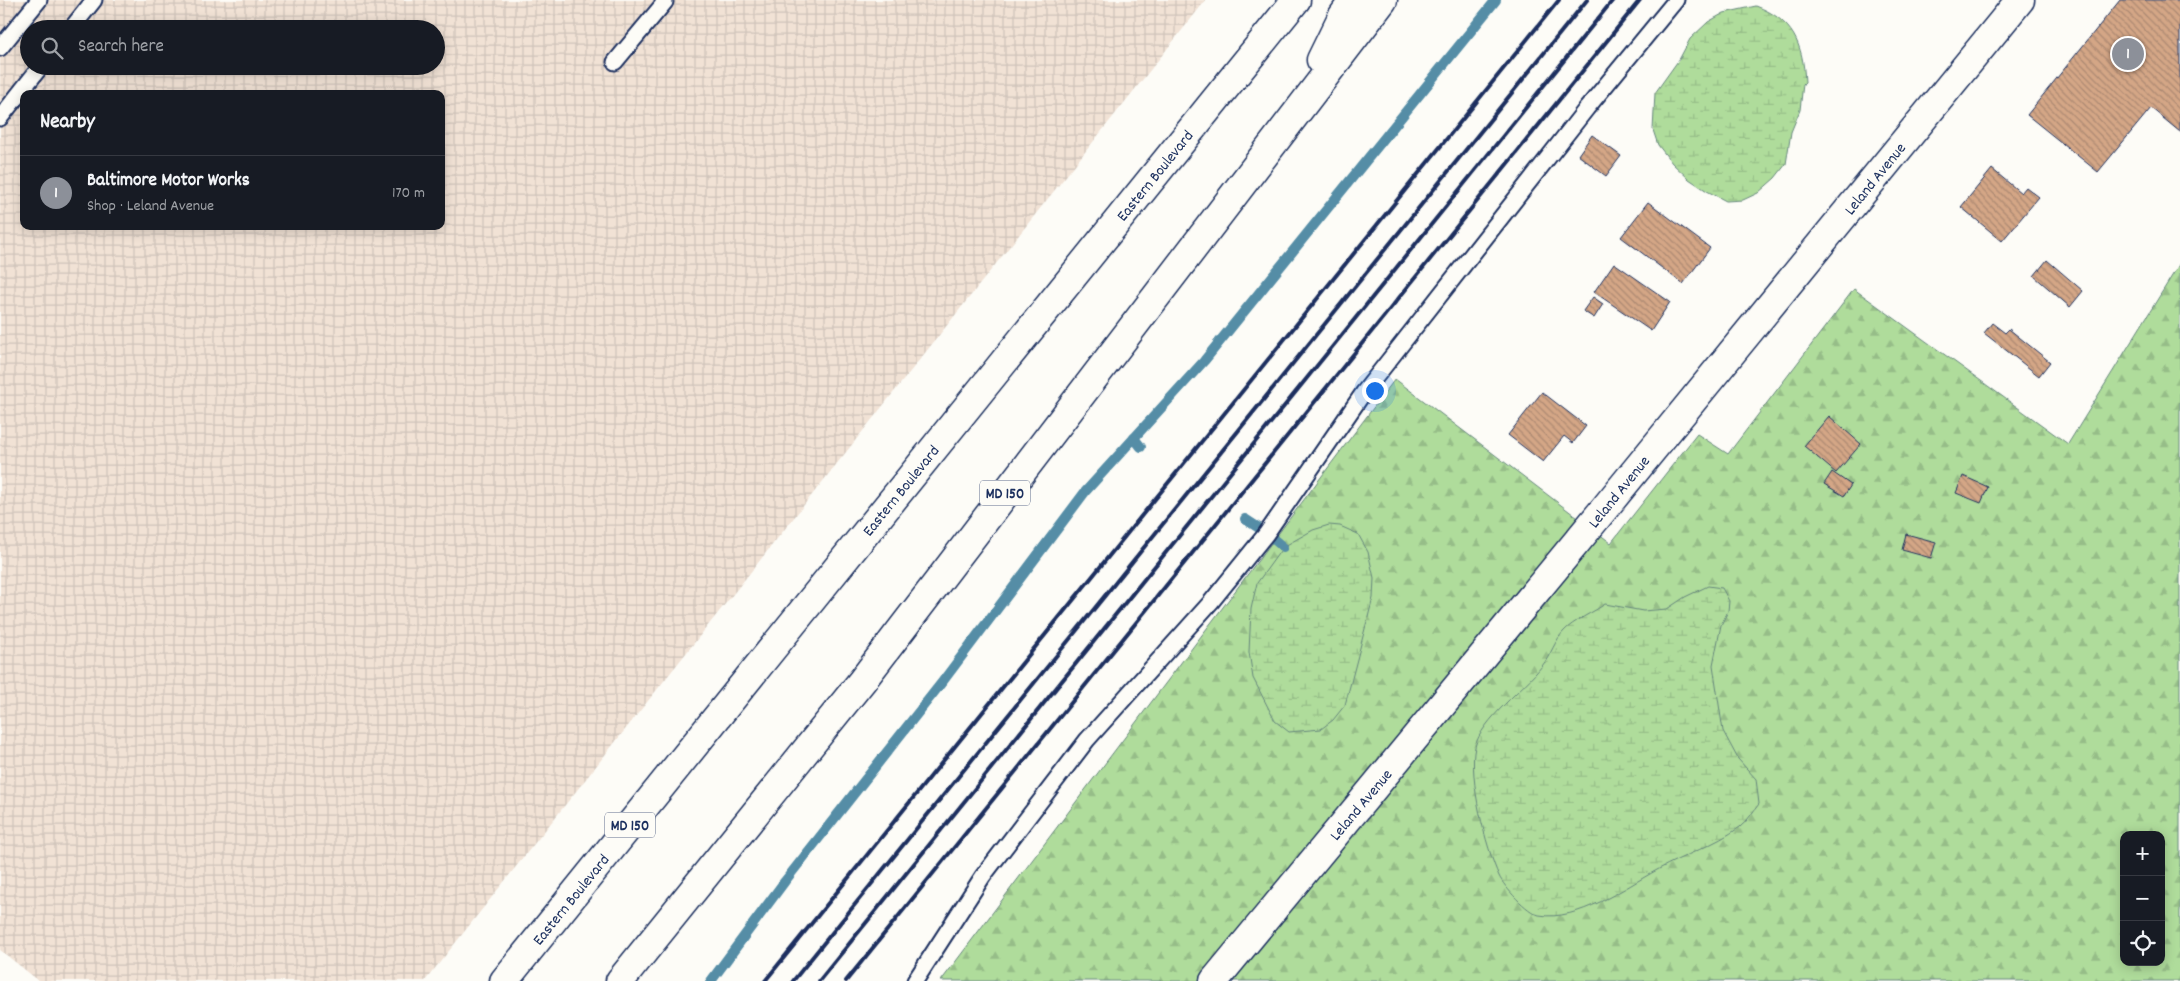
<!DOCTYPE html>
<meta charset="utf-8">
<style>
:root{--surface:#171b24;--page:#20242c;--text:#f1f3f6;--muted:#9ea1a6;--line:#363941;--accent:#8c9099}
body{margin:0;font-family:Dekko,sans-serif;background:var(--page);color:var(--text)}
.controls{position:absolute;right:15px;bottom:15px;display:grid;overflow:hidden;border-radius:10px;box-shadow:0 2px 12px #0003}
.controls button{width:45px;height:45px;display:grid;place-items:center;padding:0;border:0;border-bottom:1px solid var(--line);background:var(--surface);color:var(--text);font:25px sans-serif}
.you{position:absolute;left:1374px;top:390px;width:18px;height:18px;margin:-12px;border:4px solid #fff;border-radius:50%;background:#1a73e8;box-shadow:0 0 0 8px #1a73e833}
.badge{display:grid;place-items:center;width:32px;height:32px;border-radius:50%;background:var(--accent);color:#fff;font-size:16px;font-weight:700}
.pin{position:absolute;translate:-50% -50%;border:2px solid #fff;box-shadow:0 1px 5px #0006}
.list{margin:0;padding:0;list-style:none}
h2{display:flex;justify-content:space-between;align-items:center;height:65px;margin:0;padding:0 20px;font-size:21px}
h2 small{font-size:16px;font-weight:400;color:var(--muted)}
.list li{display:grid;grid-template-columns:32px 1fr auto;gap:15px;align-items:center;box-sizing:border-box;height:75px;padding:0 20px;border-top:1px solid var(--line)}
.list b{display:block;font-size:19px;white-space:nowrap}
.list p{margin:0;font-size:16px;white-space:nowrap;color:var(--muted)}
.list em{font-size:16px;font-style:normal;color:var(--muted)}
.icon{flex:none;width:28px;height:28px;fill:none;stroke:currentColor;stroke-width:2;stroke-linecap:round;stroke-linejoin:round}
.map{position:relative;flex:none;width:2180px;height:981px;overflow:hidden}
.search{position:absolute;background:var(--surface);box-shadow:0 2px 12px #0003;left:20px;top:20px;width:425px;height:55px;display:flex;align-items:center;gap:12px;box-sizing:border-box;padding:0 18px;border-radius:28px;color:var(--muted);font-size:19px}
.panel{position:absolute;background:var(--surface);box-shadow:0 2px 12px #0003;left:20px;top:90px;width:425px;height:140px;border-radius:10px}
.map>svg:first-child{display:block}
.industrial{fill:url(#industrial-grid);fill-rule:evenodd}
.forest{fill:url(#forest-firs);stroke:#65867c;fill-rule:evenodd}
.wetland{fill:url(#wetland-marsh);stroke:#65867c}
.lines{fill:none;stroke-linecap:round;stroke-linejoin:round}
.stream{stroke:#558da6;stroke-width:10}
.building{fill:url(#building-back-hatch);stroke:#1b2f5e}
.lane-casing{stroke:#1b2f5e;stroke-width:19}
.street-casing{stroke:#1b2f5e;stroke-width:31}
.primary-casing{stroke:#1b2f5e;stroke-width:31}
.lane{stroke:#fdfcf7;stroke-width:15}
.street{stroke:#fdfcf7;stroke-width:28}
.primary{stroke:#fdfcf7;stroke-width:28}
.rail{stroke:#1b2f5e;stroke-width:4}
.labels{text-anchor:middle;stroke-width:4.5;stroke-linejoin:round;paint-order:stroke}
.shield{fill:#fdfcf7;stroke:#5f6c8c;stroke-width:1}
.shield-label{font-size:15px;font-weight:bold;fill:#1b2f5e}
.street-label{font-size:16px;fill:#1b2f5e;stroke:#fdfcf7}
</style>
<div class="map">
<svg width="2180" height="981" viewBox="0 0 2180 981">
<defs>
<pattern id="industrial-grid" width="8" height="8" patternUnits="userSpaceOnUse" patternTransform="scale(1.25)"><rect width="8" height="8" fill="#f1e2d5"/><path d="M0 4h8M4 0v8" fill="none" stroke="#cec2b9"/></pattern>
<pattern id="forest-firs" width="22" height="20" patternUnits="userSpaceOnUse" patternTransform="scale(1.25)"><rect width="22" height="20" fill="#afdc9b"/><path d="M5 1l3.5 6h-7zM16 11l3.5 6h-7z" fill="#96bd88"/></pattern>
<pattern id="wetland-marsh" width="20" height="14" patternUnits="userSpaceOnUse" patternTransform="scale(1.25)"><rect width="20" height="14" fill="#afdc9b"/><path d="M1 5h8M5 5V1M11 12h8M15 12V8" fill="none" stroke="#96bd88"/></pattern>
<pattern id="building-back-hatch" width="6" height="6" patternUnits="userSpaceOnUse" patternTransform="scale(1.25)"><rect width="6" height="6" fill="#d4a686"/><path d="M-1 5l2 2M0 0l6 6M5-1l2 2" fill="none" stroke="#ab8871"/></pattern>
</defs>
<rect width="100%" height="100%" fill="#fdfcf7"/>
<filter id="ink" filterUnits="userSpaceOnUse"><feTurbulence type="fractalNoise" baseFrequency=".02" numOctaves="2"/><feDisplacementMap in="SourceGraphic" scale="10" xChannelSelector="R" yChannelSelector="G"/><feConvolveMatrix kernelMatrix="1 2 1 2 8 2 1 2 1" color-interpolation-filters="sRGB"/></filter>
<g filter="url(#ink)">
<path class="industrial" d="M0 0H1206L425 981H39L0 950ZM29 29H436V66H29ZM24 94H441V226H24Z"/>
<path class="forest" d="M2180 263V981H941L1395 379 1611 543 1697 434 1728 454 1854 289 2068 444ZM2124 835H2161V962H2124Z"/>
<g class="wetland">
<path d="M1756 6C1793 20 1803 44 1805 82L1803 84 1800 110 1791 132 1786 164 1775 178 1758 193 1743 200 1726 201 1707 191 1689 179 1672 163 1658 145 1653 130 1655 93 1680 58 1690 39 1708 22 1724 13Z"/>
<path d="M1329 525 1340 526 1358 534 1368 552 1374 578 1373 598 1345 705 1333 720 1321 729 1289 732 1275 721 1253 678 1249 652 1251 609 1257 583 1283 547 1313 530Z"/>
<path d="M1708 586 1722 588 1729 601 1728 611 1721 625 1713 665 1723 731 1738 759 1756 779 1759 804C1753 811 1748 821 1740 827 1715 845 1684 855 1657 870 1624 888 1578 922 1539 915 1527 912 1504 887 1499 876 1486 848 1468 777 1475 747 1481 720 1525 688 1542 666 1551 655 1555 640 1564 631 1573 621 1594 612 1605 604L1643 611 1667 609 1685 597Z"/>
</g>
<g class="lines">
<g class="stream">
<path d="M1134 438 1141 447"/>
<path d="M1245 519 1262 530"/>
<path d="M1271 537 1283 547"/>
<path d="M711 981 785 881 943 681 1085 492 1204 361 1496 0"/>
</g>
</g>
<g class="building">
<path d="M2120 0H2180V132L2151 108 2098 172 2027 115Z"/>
<path d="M1592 135 1621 156 1606 176 1578 155Z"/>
<path d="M1992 169 2021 193 2026 187 2039 197 2002 241 1961 207Z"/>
<path d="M1648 202 1710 248 1683 284 1621 237Z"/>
<path d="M2047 260 2083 291 2070 307 2034 276Z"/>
<path d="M1614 263 1670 302 1651 331 1594 292Z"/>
<path d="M1593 297 1603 304 1594 318 1583 311Z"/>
<path d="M1992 323 2005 333 2009 329 2050 362 2039 376 1984 333Z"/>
<path d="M1542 392 1586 426 1573 443 1564 436 1543 462 1508 435Z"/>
<path d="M1829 416 1861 444 1836 473 1804 446Z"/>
<path d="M1832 472 1851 485 1844 496 1824 484Z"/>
<path d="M1963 476 1988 487 1981 503 1956 493Z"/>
<path d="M1906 534 1936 542 1931 558 1902 550Z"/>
</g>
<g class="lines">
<defs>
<g id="lane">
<path d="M71 29 94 0"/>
<path d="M0 48 39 0"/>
<path d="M615 62 665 2 663 0"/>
<path d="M0 118 41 66"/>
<path d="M915 981 983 876 1087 740 1211 602 1266 534 1364 392 1587 108 1676 0"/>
</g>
<path id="street" d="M1214 981 1604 509 2020 0"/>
<g id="primary">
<path d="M1321 60 1342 17 1354 0"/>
<path d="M504 981 1296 0"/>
<path d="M620 981 862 681 1383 0"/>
</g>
</defs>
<use href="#lane" class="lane-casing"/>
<use href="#street" class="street-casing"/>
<use href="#primary" class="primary-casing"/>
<use href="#lane" class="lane"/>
<use href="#street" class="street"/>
<use href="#primary" class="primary"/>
<g class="rail">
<path d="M765 981 1559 0"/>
<path d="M793 981 1587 0"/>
<path d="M819 981 1613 0"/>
<path d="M846 981 1640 0"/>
</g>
</g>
</g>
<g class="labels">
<g class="shield">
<rect x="980" y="480.5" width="50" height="25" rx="4"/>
<rect x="605" y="812.5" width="50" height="25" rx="4"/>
</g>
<g class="shield-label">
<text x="1005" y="498">MD 150</text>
<text x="630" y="830">MD 150</text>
</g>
<g class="street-label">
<text transform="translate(1154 175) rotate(-51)" y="6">Eastern Boulevard</text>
<text transform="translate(1874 178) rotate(-51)" y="6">Leland Avenue</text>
<text transform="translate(900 490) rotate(-51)" y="6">Eastern Boulevard</text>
<text transform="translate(1618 491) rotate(-51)" y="6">Leland Avenue</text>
<text transform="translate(1360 804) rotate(-50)" y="6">Leland Avenue</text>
<text transform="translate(570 899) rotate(-51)" y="6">Eastern Boulevard</text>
</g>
</g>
</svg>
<div class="controls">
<button>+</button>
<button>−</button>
<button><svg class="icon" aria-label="locate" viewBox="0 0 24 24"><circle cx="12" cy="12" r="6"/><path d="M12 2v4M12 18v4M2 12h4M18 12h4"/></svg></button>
</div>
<div class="you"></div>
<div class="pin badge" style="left:2128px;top:54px">1</div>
<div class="search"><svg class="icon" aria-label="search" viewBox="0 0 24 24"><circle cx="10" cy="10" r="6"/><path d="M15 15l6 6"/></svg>Search here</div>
<section class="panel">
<h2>Nearby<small></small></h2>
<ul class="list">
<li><span class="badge">1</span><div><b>Baltimore Motor Works</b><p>Shop · Leland Avenue</p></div><em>170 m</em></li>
</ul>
</section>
</div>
